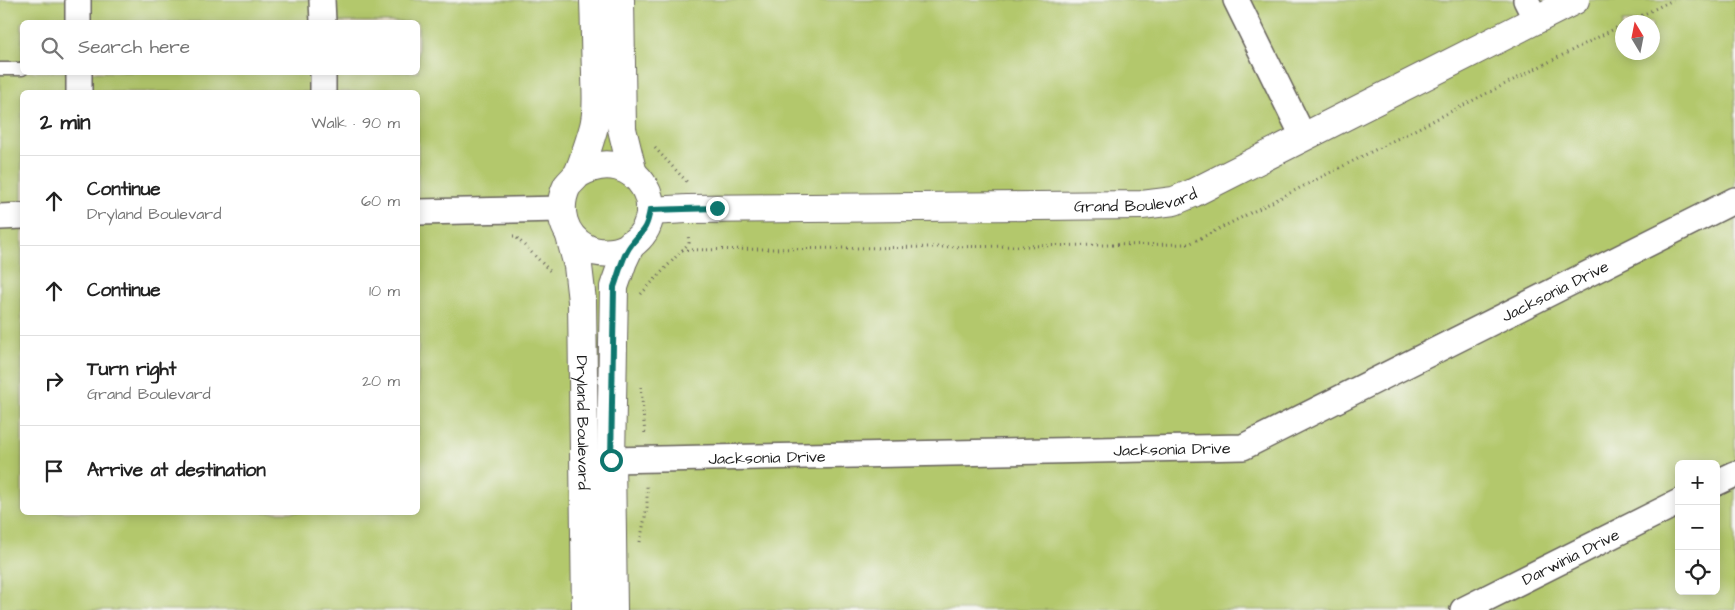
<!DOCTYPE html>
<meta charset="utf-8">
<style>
:root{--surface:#fff;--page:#f6f6f6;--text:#222;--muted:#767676;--line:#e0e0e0}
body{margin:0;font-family:"Architects Daughter",sans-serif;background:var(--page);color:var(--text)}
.controls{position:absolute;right:15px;bottom:15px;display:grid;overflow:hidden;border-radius:8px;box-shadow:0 2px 12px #0003}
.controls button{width:45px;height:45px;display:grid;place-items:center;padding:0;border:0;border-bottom:1px solid var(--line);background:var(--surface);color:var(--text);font:25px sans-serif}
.compass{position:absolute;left:1615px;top:15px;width:45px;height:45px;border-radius:50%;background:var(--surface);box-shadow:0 2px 12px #0003;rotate:350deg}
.stop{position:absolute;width:15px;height:15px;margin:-11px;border:4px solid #0f766e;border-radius:50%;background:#fff}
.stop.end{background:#0f766e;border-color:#fff;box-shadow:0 1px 5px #0008}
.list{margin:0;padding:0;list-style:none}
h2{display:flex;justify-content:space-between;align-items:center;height:65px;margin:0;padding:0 20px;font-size:21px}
h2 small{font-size:16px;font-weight:400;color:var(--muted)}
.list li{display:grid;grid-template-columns:32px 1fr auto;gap:15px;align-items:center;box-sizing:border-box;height:90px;padding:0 20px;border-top:1px solid var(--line)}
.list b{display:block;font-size:19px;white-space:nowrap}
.list p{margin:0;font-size:16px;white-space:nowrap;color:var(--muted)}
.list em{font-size:16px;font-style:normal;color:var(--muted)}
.icon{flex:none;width:28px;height:28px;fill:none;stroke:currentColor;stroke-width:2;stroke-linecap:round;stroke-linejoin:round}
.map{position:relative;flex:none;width:1735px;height:610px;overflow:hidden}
.search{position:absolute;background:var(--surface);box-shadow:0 2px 12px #0003;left:20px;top:20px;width:400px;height:55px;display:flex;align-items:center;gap:12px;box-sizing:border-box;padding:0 18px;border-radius:8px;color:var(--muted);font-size:19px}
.panel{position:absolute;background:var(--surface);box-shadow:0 2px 12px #0003;left:20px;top:90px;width:400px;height:425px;border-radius:8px}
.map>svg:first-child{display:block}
.green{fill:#b3c86c;stroke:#687244;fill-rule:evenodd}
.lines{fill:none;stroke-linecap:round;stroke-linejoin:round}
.service-casing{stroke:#67635c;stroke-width:15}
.minor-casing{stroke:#67635c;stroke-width:28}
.tertiary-casing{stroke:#67635c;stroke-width:30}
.path{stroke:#67635c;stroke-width:3;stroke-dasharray:1 4;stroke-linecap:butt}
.service{stroke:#fff;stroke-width:12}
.minor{stroke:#fff;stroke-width:25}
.tertiary{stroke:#fff;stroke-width:28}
.route{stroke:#0f766e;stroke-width:6}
.labels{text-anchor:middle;stroke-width:4.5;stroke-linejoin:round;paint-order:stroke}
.street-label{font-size:16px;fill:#1c1c1c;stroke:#f6f6f2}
</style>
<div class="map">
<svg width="1735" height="610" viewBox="0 0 1735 610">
<rect width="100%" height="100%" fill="#f6f6f2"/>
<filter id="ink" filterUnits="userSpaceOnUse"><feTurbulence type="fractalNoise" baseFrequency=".02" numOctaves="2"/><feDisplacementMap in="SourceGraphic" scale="10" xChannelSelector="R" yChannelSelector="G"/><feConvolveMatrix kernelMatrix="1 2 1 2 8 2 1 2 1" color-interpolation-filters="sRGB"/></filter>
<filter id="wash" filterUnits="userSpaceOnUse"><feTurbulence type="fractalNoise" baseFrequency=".0096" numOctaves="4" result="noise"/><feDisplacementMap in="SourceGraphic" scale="20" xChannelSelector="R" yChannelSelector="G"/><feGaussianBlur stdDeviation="1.12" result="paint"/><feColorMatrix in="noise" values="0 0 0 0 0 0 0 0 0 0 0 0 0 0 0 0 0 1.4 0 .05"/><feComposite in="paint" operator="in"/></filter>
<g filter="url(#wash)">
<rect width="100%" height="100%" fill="#f3e7d3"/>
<path class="green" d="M0 0H1735V610H0ZM22 22H418V72H22ZM1622 22H1652V52H1622ZM22 92H418V512H22ZM1679 464H1716V591H1679Z"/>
</g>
<g filter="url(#ink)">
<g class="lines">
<defs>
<path id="service" d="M0 69H22"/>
<g id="minor">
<path d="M78 0V22"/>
<path d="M322 0 323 22"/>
<path d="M1236 0 1303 136"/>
<path d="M1526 0 1536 20"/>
<path d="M79 72V92"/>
<path d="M323 72V92"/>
<path d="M418 212 561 209"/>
<path d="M0 217 22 216"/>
<path id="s1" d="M611 460 1243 447 1735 200"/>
<path d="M1716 483 1735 474"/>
<path id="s2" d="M1463 610 1679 502"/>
</g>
<g id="tertiary">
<path d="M620 0 622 129 633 174"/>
<path d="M578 174C637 139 679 218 626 248 614 254 597 254 586 248 563 236 556 209 567 186 570 182 574 179 577 175 581 169 594 129 595 121 598 105 596 88 596 72 595 48 595 24 594 0"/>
<path id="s3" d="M650 211 687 209 1142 205 1174 201 1193 193 1575 0"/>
<path id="s4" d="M570 236 578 266 582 301 586 610"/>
<path d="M613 610 611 460 614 287 623 261 631 244"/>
</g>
</defs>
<use href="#service" class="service-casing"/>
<use href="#minor" class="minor-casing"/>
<use href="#tertiary" class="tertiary-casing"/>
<g class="path">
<path d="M1628 22 1673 0"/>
<path d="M655 148 688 183"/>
<path d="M513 236H515L552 273"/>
<path d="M682 250 1189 244 1622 25"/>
<path d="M641 294 689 243 688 234"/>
<path d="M641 387 645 435"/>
<path d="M640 542 647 507V484"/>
</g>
<use href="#service" class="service"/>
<use href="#minor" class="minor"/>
<use href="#tertiary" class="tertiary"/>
</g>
</g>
<g class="lines" filter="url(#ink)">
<path class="route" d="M611 460 614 287C619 274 622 256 631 245 642 230 646 232 650 210L717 208"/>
</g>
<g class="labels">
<g class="street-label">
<text dy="6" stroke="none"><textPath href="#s3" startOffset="486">Grand Boulevard</textPath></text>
<text dy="6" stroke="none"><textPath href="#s1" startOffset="981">Jacksonia Drive</textPath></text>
<text dy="6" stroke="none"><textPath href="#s4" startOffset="188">Dryland Boulevard</textPath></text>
<text dy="6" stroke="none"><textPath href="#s1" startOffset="561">Jacksonia Drive</textPath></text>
<text dy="6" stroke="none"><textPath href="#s1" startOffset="156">Jacksonia Drive</textPath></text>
<text dy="6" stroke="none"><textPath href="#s2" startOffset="120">Darwinia Drive</textPath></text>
</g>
</g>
</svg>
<div class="controls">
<button>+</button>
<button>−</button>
<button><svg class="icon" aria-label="locate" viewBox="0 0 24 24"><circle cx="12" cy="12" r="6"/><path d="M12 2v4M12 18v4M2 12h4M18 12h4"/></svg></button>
</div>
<svg class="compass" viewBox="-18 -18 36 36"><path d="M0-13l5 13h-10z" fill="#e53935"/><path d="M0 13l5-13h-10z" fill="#767676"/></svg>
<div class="stop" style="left:611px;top:460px"></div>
<div class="stop end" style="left:717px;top:208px"></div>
<div class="search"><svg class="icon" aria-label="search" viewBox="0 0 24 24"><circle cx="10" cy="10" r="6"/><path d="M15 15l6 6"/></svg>Search here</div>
<section class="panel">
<h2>2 min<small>Walk · 90 m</small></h2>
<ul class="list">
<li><svg class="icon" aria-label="ahead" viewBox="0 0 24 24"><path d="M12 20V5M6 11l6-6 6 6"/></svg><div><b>Continue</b><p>Dryland Boulevard</p></div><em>60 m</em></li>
<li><svg class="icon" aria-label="ahead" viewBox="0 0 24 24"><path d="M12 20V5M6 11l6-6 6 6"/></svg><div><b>Continue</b></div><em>10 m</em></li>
<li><svg class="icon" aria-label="right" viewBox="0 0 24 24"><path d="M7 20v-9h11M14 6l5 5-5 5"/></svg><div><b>Turn right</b><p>Grand Boulevard</p></div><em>20 m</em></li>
<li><svg class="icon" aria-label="arrive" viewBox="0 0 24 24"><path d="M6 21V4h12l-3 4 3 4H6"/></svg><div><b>Arrive at destination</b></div></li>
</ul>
</section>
</div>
